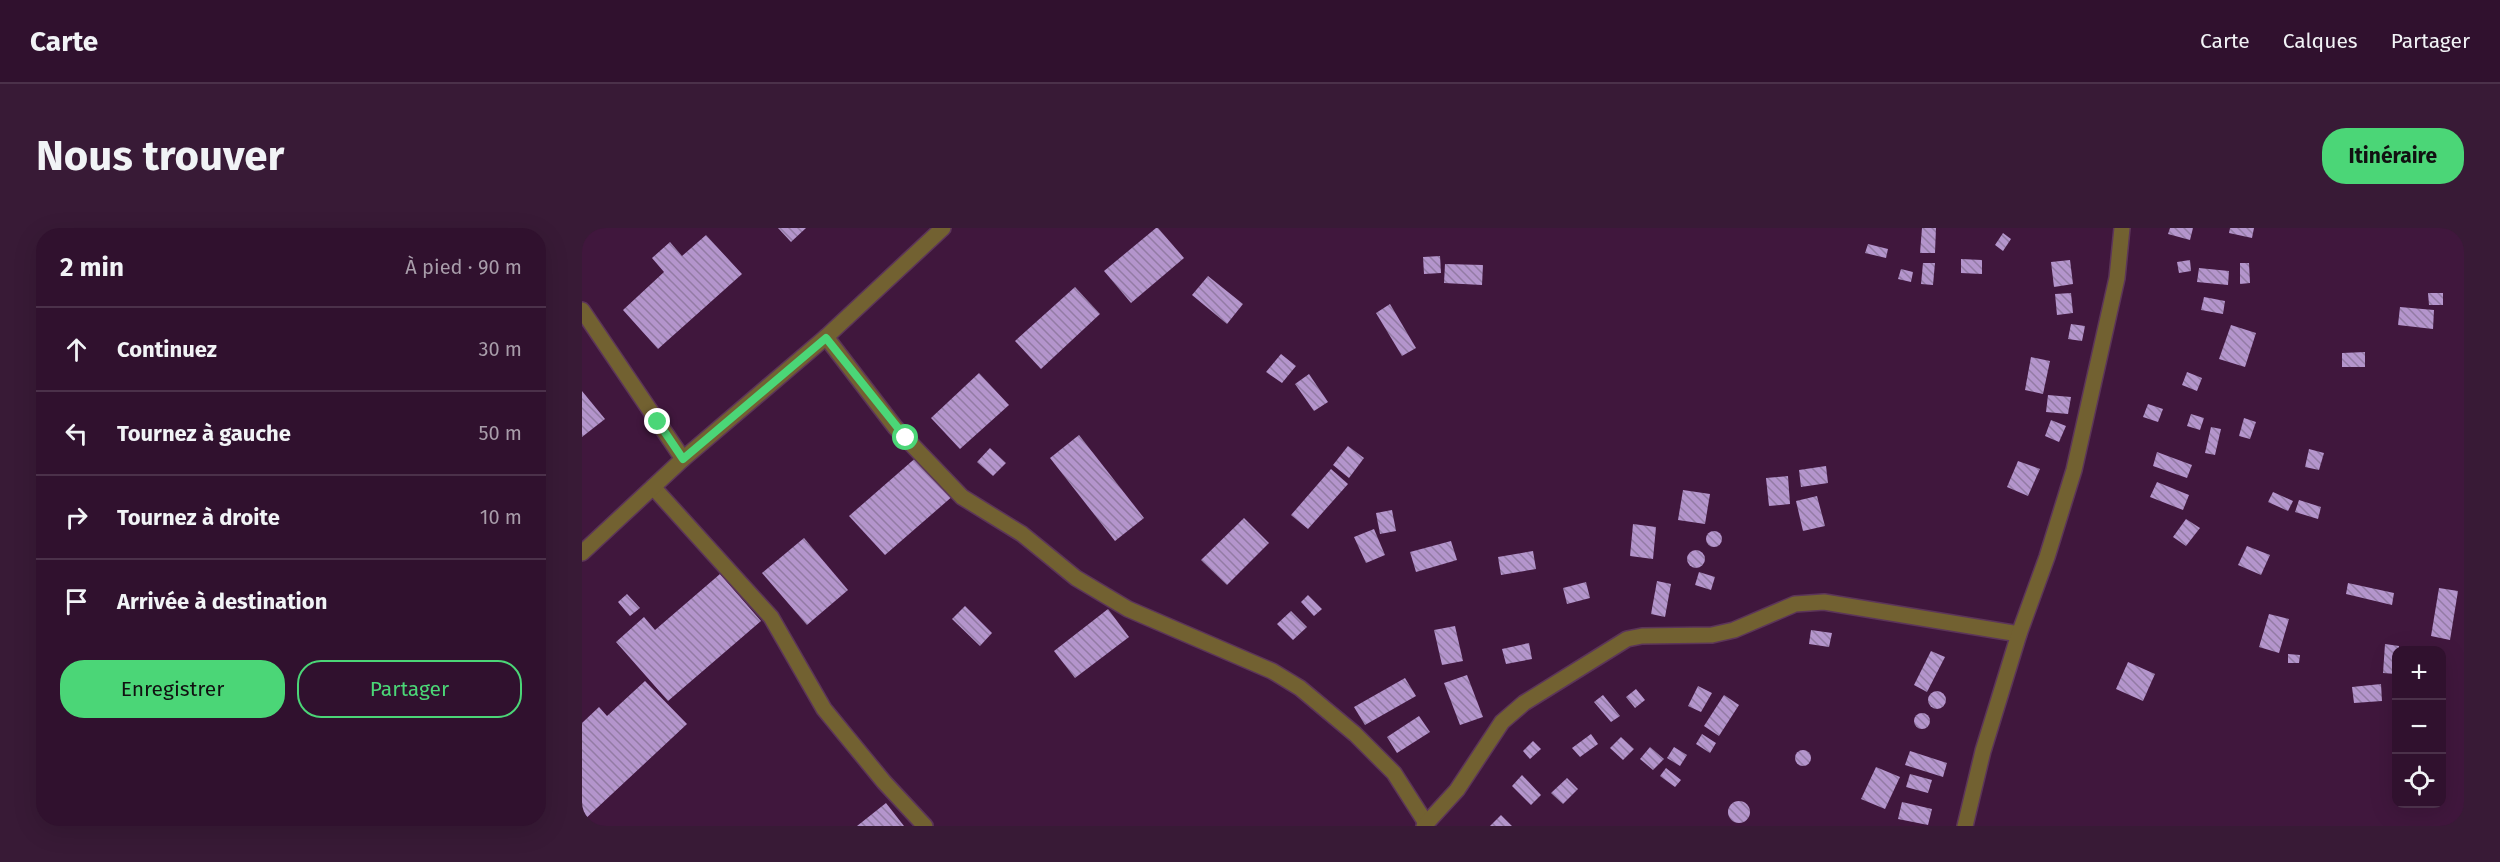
<!DOCTYPE html>
<html lang="fr">
<meta charset="utf-8">
<style>
:root{--surface:#30112e;--page:#381a36;--text:#f1f3f6;--muted:#a89daa;--line:#4b314a;--accent:#4bd677}
body{margin:0;font-family:"Fira Sans",sans-serif;background:var(--page);color:var(--text)}
.controls{position:absolute;right:18px;bottom:18px;display:grid;overflow:hidden;border-radius:12px;box-shadow:0 6px 24px #0002}
.controls button{width:54px;height:54px;display:grid;place-items:center;padding:0;border:0;border-bottom:2px solid var(--line);background:var(--surface);color:var(--text);font:30px sans-serif}
.stop{position:absolute;width:18px;height:18px;margin:-14px;border:4px solid #4bd677;border-radius:50%;background:#fff}
.stop.end{background:#4bd677;border-color:#fff;box-shadow:0 2px 6px #0008}
.list{margin:0;padding:0;list-style:none}
h2{display:flex;justify-content:space-between;align-items:center;height:78px;margin:0;padding:0 24px;font-size:26px}
h2 small{font-size:20px;font-weight:400;color:var(--muted)}
.list li{display:grid;grid-template-columns:39px 1fr auto;gap:18px;align-items:center;box-sizing:border-box;height:84px;padding:0 24px;border-top:2px solid var(--line)}
.list b{display:block;font-size:22px;white-space:nowrap}
.list em{font-size:20px;font-style:normal;color:var(--muted)}
.actions{display:flex;gap:12px;padding:18px 24px}
.actions a{flex:1;padding:14px 0;border:2px solid var(--accent);border-radius:24px;text-align:center;font-size:21px;color:var(--accent)}
.actions .main{background:var(--accent);color:#111}
.icon{flex:none;width:33px;height:33px;fill:none;stroke:currentColor;stroke-width:2;stroke-linecap:round;stroke-linejoin:round}
.map{position:relative;flex:none;width:1882px;height:598px;overflow:hidden;border-radius:24px}
header{display:flex;align-items:center;gap:36px;box-sizing:border-box;height:84px;padding:0 30px;background:var(--surface);border-bottom:2px solid var(--line)}
header strong{font-size:28px}
nav{display:flex;gap:33px;margin-inline-start:auto;font-size:21px}
.intro{display:flex;align-items:center;justify-content:space-between;box-sizing:border-box;height:144px;padding:0 36px}
h1{margin:0;font-size:42px}
.button{padding:15px 27px;border-radius:24px;background:var(--accent);color:#111;font-size:21px;font-weight:700}
main{display:flex;gap:36px;padding:0 36px}
aside{flex:1;background:var(--surface);border-radius:24px;box-shadow:0 6px 24px #0002}
.map>svg:first-child{display:block}
.building{fill:url(#building-back-hatch)}
.lines{fill:none;stroke-linecap:round;stroke-linejoin:round}
.minor-casing{stroke:#5c3559;stroke-width:18}
.tertiary-casing{stroke:#5c3559;stroke-width:18}
.minor{stroke:#726131;stroke-width:15}
.tertiary{stroke:#726131;stroke-width:15}
.route{stroke:#4bd677;stroke-width:8}
</style>
<header>
<strong>Carte</strong>
<nav><a>Carte</a><a>Calques</a><a>Partager</a></nav>
</header>
<div class="intro"><h1>Nous trouver</h1><a class="button">Itinéraire</a></div>
<main>
<aside>
<h2>2 min<small>À pied · 90 m</small></h2>
<ul class="list">
<li><svg class="icon" aria-label="ahead" viewBox="0 0 24 24"><path d="M12 20V5M6 11l6-6 6 6"/></svg><div><b>Continuez</b></div><em>30 m</em></li>
<li><svg class="icon" aria-label="left" viewBox="0 0 24 24"><path d="M17 20v-9H6M10 6l-5 5 5 5"/></svg><div><b>Tournez à gauche</b></div><em>50 m</em></li>
<li><svg class="icon" aria-label="right" viewBox="0 0 24 24"><path d="M7 20v-9h11M14 6l5 5-5 5"/></svg><div><b>Tournez à droite</b></div><em>10 m</em></li>
<li><svg class="icon" aria-label="arrive" viewBox="0 0 24 24"><path d="M6 21V4h12l-3 4 3 4H6"/></svg><div><b>Arrivée à destination</b></div></li>
</ul>
<div class="actions"><a class="main">Enregistrer</a><a>Partager</a></div>
</aside>
<div class="map">
<svg width="1882" height="598" viewBox="0 0 1882 598">
<defs>
<pattern id="building-back-hatch" width="6" height="6" patternUnits="userSpaceOnUse" patternTransform="scale(1.5)"><rect width="6" height="6" fill="#b495cc"/><path d="M-1 5l2 2M0 0l6 6M5-1l2 2" fill="none" stroke="#937ba4"/></pattern>
</defs>
<rect width="100%" height="100%" fill="#40173d"/>
<g class="building">
<path d="M196 0H224L209 14Z"/>
<path d="M574 0H576L602 30 549 75 522 43Z"/>
<path d="M1340 0H1354L1353 25H1338Z"/>
<path d="M1588 0H1611L1608 12 1586 6Z"/>
<path d="M1648 0H1672L1670 10 1647 5Z"/>
<path d="M1421 5 1429 11 1421 23 1413 17Z"/>
<path d="M124 7 160 46 76 121 41 82 82 44 70 30 88 14 100 28Z"/>
<path d="M1286 16 1306 21 1304 30 1283 25Z"/>
<path d="M858 28 859 45 842 46 841 29Z"/>
<path d="M1379 31 1400 32V46L1379 45Z"/>
<path d="M1488 32 1491 56 1472 59 1469 34Z"/>
<path d="M1608 32 1609 43 1597 45 1595 34Z"/>
<path d="M1341 35H1353L1351 57 1339 56Z"/>
<path d="M1658 35H1667L1668 55 1658 56Z"/>
<path d="M863 36 901 37 900 57 862 55Z"/>
<path d="M1617 40 1647 43 1646 57 1615 54Z"/>
<path d="M1319 41 1331 44 1329 54 1316 51Z"/>
<path d="M626 48 661 76 645 96 610 67Z"/>
<path d="M493 59 518 86 459 141 433 113Z"/>
<path d="M1489 65 1491 85 1475 87 1473 66Z"/>
<path d="M1846 65H1861V77H1847Z"/>
<path d="M1622 69 1643 73 1641 86 1619 82Z"/>
<path d="M808 76 834 120 820 128 794 85Z"/>
<path d="M1818 79 1852 82 1851 101 1816 97Z"/>
<path d="M1489 96 1503 98 1500 113 1486 111Z"/>
<path d="M1649 97 1674 105 1663 139 1637 131Z"/>
<path d="M1783 124V139H1760V125Z"/>
<path d="M699 126 714 138 700 155 684 144Z"/>
<path d="M1449 129 1468 133 1461 166 1443 162Z"/>
<path d="M1605 144 1620 150 1615 163 1600 157Z"/>
<path d="M397 145 427 177 378 221 349 190Z"/>
<path d="M727 146 746 174 732 183 713 156Z"/>
<path d="M0 163 23 191 0 209Z"/>
<path d="M1466 167 1489 169 1486 186 1464 184Z"/>
<path d="M1566 176 1581 181 1576 194 1561 189Z"/>
<path d="M1609 186 1622 190 1618 202 1605 198Z"/>
<path d="M1662 190 1674 194 1668 211 1657 208Z"/>
<path d="M1469 192 1484 198 1477 214 1463 208Z"/>
<path d="M1629 199 1639 201 1633 227 1623 225Z"/>
<path d="M497 207 562 290 533 313 468 230Z"/>
<path d="M766 218 782 230 767 250 751 237Z"/>
<path d="M408 220 424 235 411 248 395 234Z"/>
<path d="M1727 221 1742 225 1737 242 1723 239Z"/>
<path d="M1575 224 1610 237 1605 250 1571 238Z"/>
<path d="M337 227 372 267 303 327 267 288Z"/>
<path d="M1436 233 1458 241 1446 268 1425 259Z"/>
<path d="M1244 238 1246 255 1219 259 1217 242Z"/>
<path d="M749 241 766 256 726 301 709 287Z"/>
<path d="M1206 248 1208 276 1187 278 1184 250Z"/>
<path d="M1575 254 1607 267 1601 282 1568 269Z"/>
<path d="M1101 262 1128 266 1123 296 1096 292Z"/>
<path d="M1691 264 1711 273 1706 283 1686 274Z"/>
<path d="M1235 268 1243 298 1221 303 1214 273Z"/>
<path d="M1717 272 1739 279 1736 291 1713 284Z"/>
<path d="M810 282 814 303 798 306 794 285Z"/>
<path d="M662 290 687 315 645 357 619 332Z"/>
<path d="M1604 291 1618 300 1604 318 1591 309Z"/>
<path d="M1051 296 1074 299 1071 331 1048 328Z"/>
<path d="M792 301 803 327 784 335 772 309Z"/>
<circle cx="1132" cy="311" r="8"/>
<path d="M222 310 266 362 225 397 180 345Z"/>
<path d="M869 313 875 332 834 344 828 324Z"/>
<path d="M1665 318 1688 327 1679 347 1656 337Z"/>
<circle cx="1114" cy="331" r="9"/>
<path d="M951 323 954 341 919 347 916 329Z"/>
<path d="M1117 344 1133 349 1129 362 1113 357Z"/>
<path d="M138 346 179 393 86 473 34 414 62 389 73 402Z"/>
<path d="M1075 353 1089 356 1083 389 1069 386Z"/>
<path d="M1004 354 1008 370 985 376 981 360Z"/>
<path d="M1766 355 1812 365 1810 377 1764 366Z"/>
<path d="M1857 360 1876 363 1868 412 1849 408Z"/>
<path d="M45 366 58 380 48 388 36 374Z"/>
<path d="M726 367 740 381 732 388 719 374Z"/>
<path d="M383 378 410 405 398 418 370 391Z"/>
<path d="M526 381 547 409 493 450 472 423Z"/>
<path d="M709 383 725 399 711 412 695 396Z"/>
<path d="M1687 386 1707 391 1697 425 1677 419Z"/>
<path d="M873 398 881 433 860 437 852 402Z"/>
<path d="M1229 402 1250 405 1247 419 1227 416Z"/>
<path d="M947 415 950 431 924 436 920 421Z"/>
<path d="M1803 416 1817 418V422H1814V446L1801 445Z"/>
<path d="M1349 423 1363 429 1345 464 1332 457Z"/>
<path d="M1706 426 1718 427 1717 435H1706Z"/>
<path d="M1546 434 1573 446 1561 473 1534 461Z"/>
<path d="M885 447 901 489 878 497 862 455Z"/>
<path d="M823 450 834 468 783 497 772 479Z"/>
<path d="M63 453 105 496 0 594V495L17 479 25 488Z"/>
<path d="M1799 456 1800 473 1772 475 1770 459Z"/>
<path d="M1116 458 1130 465 1119 484 1106 478Z"/>
<path d="M1054 461 1063 472 1053 480 1044 469Z"/>
<circle cx="1355" cy="472" r="9"/>
<path d="M1021 467 1038 488 1029 494 1012 474Z"/>
<path d="M1142 467 1157 477 1137 508 1122 498Z"/>
<circle cx="1340" cy="493" r="8"/>
<path d="M837 488 848 504 815 525 805 509Z"/>
<path d="M1009 506 1016 516 998 529 990 520Z"/>
<path d="M1120 506 1134 515 1128 525 1114 516Z"/>
<path d="M1039 509 1052 521 1041 532 1028 520Z"/>
<path d="M951 513 959 521 948 531 941 523Z"/>
<path d="M1068 519 1082 531 1071 542 1058 531Z"/>
<path d="M1092 519 1105 527 1098 538 1085 530Z"/>
<circle cx="1221" cy="530" r="8"/>
<path d="M1328 523 1365 535 1361 549 1323 537Z"/>
<path d="M1294 539 1318 549 1303 581 1279 571Z"/>
<path d="M1084 540 1099 552 1093 559 1078 548Z"/>
<path d="M1328 546 1350 552 1346 565 1324 559Z"/>
<path d="M940 547 959 567 949 577 930 558Z"/>
<path d="M985 550 996 561 981 576 969 565Z"/>
<circle cx="1157" cy="584" r="11"/>
<path d="M1320 574 1350 581 1346 597 1316 591Z"/>
<path d="M304 575 322 598H275Z"/>
<path d="M919 587 930 598H908Z"/>
</g>
<g class="lines">
<defs>
<g id="minor">
<path d="M0 82 101 231"/>
<path d="M244 109 313 199 380 269 440 306 494 350 546 381 690 443 718 460 773 506 812 545 844 595"/>
<path d="M71 259 189 389 242 481 302 554 343 598"/>
<path d="M842 598 875 562 920 494 942 475 1045 411 1060 408 1130 407 1152 402 1213 376 1242 374 1437 406"/>
<path d="M1383 598 1401 523 1437 406 1465 329 1492 242 1535 50 1540 0"/>
</g>
<path id="tertiary" d="M0 325 101 231 244 109 361 0"/>
</defs>
<use href="#minor" class="minor-casing"/>
<use href="#tertiary" class="tertiary-casing"/>
<use href="#minor" class="minor"/>
<use href="#tertiary" class="tertiary"/>
</g>
<g class="lines">
<path class="route" d="M76 194 101 231 244 110 324 210"/>
</g>
</svg>
<div class="controls">
<button>+</button>
<button>−</button>
<button><svg class="icon" aria-label="locate" viewBox="0 0 24 24"><circle cx="12" cy="12" r="6"/><path d="M12 2v4M12 18v4M2 12h4M18 12h4"/></svg></button>
</div>
<div class="stop" style="left:324px;top:210px"></div>
<div class="stop end" style="left:76px;top:194px"></div>
</div>
</main>
